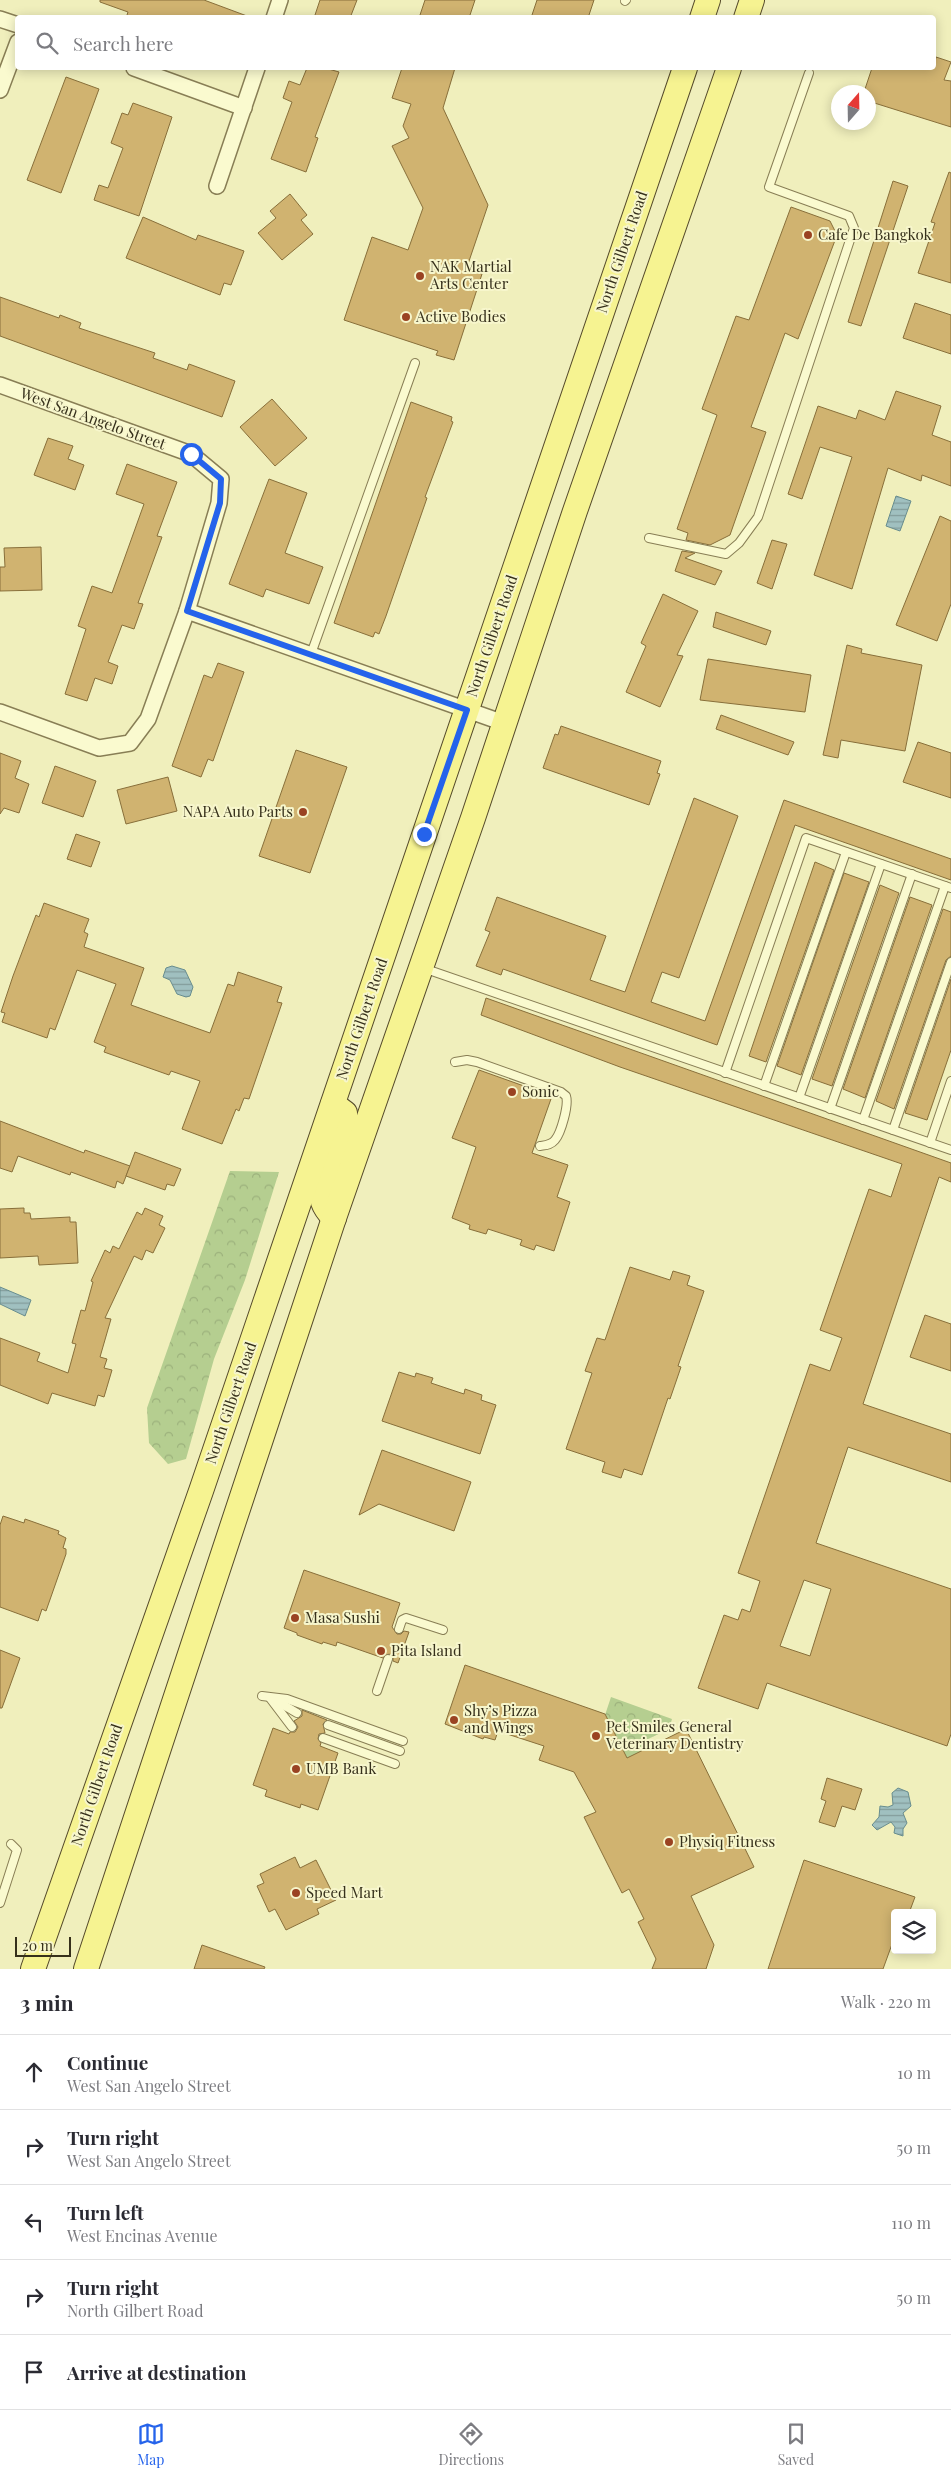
<!DOCTYPE html>
<meta charset="utf-8">
<style>
:root{--surface:#fff;--page:#f2f2f3;--text:#2b2b33;--muted:#7c7c81;--line:#e1e1e2;--accent:#2563eb}
body{margin:0;font-family:"Playfair Display",serif;background:var(--page);color:var(--text)}
.controls{position:absolute;right:15px;bottom:15px;display:grid;overflow:hidden;border-radius:5px;box-shadow:0 2px 12px #0003}
.controls button{width:45px;height:45px;display:grid;place-items:center;padding:0;border:0;border-bottom:1px solid var(--line);background:var(--surface);color:var(--text);font:25px sans-serif}
.compass{position:absolute;left:831px;top:85px;width:45px;height:45px;border-radius:50%;background:var(--surface);box-shadow:0 2px 12px #0003;rotate:20deg}
.scale{position:absolute;left:15px;bottom:12px;width:56px;box-sizing:border-box;padding-left:5px;border:2px solid #36301b;border-top:0;font-size:14px;line-height:18px;white-space:nowrap;color:#36301b;-webkit-text-stroke:4px #f7f6cc;paint-order:stroke}
.stop{position:absolute;width:15px;height:15px;margin:-11px;border:4px solid #2563eb;border-radius:50%;background:#fff}
.stop.end{background:#2563eb;border-color:#fff;box-shadow:0 1px 5px #0008}
.list{margin:0;padding:0;list-style:none}
h2{display:flex;justify-content:space-between;align-items:center;height:65px;margin:0;padding:0 20px;font-size:21px}
h2 small{font-size:16px;font-weight:400;color:var(--muted)}
.list li{display:grid;grid-template-columns:32px 1fr auto;gap:15px;align-items:center;box-sizing:border-box;height:75px;padding:0 20px;border-top:1px solid var(--line)}
.list b{display:block;font-size:19px;white-space:nowrap}
.list p{margin:0;font-size:16px;white-space:nowrap;color:var(--muted)}
.list em{font-size:16px;font-style:normal;color:var(--muted)}
.icon{flex:none;width:28px;height:28px;fill:none;stroke:currentColor;stroke-width:2;stroke-linecap:round;stroke-linejoin:round}
.map{position:relative;flex:none;width:951px;height:1969px;overflow:hidden}
.search{position:absolute;background:var(--surface);box-shadow:0 2px 12px #0003;left:15px;right:15px;top:15px;height:55px;display:flex;align-items:center;gap:12px;box-sizing:border-box;padding:0 18px;border-radius:5px;color:var(--muted);font-size:19px}
.sheet{height:440px;background:var(--surface)}
nav{display:flex;justify-content:space-around;align-items:center;box-sizing:border-box;height:70px;border-top:1px solid var(--line);background:var(--surface);font-size:14px;color:var(--muted)}
nav a{display:grid;justify-items:center;gap:2px}
nav .on{color:var(--accent)}
.map>svg:first-child{display:block}
.park{fill:url(#park-crowns)}
.water{fill:url(#water-rules);stroke:#688d8e}
.building{fill:#d0b370;stroke:#886f3a;fill-rule:evenodd}
.lines{fill:none;stroke-linecap:round;stroke-linejoin:round}
.service-casing{stroke:#887e55;stroke-width:10}
.minor-casing{stroke:#887e55;stroke-width:18}
.primary-casing{stroke:#554a2a;stroke-width:26}
.service{stroke:#fafacf;stroke-width:8}
.minor{stroke:#fafacf;stroke-width:15}
.primary{stroke:#f6f391;stroke-width:24}
.route{stroke:#2563eb;stroke-width:6}
.poi-dot{fill:#9a4322;stroke:#f7f6cc;stroke-width:2}
.labels{text-anchor:middle;stroke-width:4;stroke-linejoin:round;paint-order:stroke}
.poi-label{font-size:15px;fill:#36301b;stroke:#f7f6cc;text-anchor:start}
.street-label{font-size:15px;fill:#36301b;stroke:#f7f6cc}
</style>
<div class="map">
<svg width="951" height="1969" viewBox="0 0 951 1969">
<defs>
<pattern id="park-crowns" width="20" height="18" patternUnits="userSpaceOnUse" patternTransform="scale(1.25)"><rect width="20" height="18" fill="#b5ce90"/><path d="M2 6a3 3 0 1 1 6 0M12 15a3 3 0 1 1 6 0" fill="none" stroke="#9cb17c"/></pattern>
<pattern id="water-rules" width="6" height="5" patternUnits="userSpaceOnUse" patternTransform="scale(1.25)"><rect width="6" height="5" fill="#a0c0c0"/><path d="M0 2.5h6" fill="none" stroke="#839c9b"/></pattern>
</defs>
<rect width="100%" height="100%" fill="#f0efbc"/>
<g class="park">
<path d="M230 1171 279 1172 245 1280 214 1359 186 1459 168 1464 149 1443 147 1408Z"/>
<path d="M611 1697 672 1719 669 1729 646 1740 650 1747 627 1758 605 1715Z"/>
</g>
<g class="water">
<path d="M896 496 911 501 900 531 886 526Z"/>
<path d="M172 966 185 970 193 987 190 996 186 997 177 994 170 980 163 977 166 968Z"/>
<path d="M0 1287 31 1300 25 1316 0 1304Z"/>
<path d="M898 1788 908 1792 911 1806 903 1813 907 1823 903 1829V1836L894 1833 895 1827 891 1822 877 1830 872 1825 879 1817 880 1806 888 1807 893 1805 892 1793Z"/>
</g>
<g class="building">
<path d="M100 0H204L247 16V18H126L128 12 100 2Z"/>
<path d="M320 0H357L350 18H314Z"/>
<path d="M425 0H475L469 18H419Z"/>
<path d="M537 0H594L588 18H531Z"/>
<path d="M936 57 951 62 944 80 951 81V127L868 101V92H864L872 68H934Z"/>
<path d="M307 68H325L339 72 315 137 318 138 306 172 271 159 292 102 283 98 289 81 300 85Z"/>
<path d="M402 68H455L443 108 488 205 466 270 482 274 454 360 436 355 438 351 344 320 372 237 408 250 423 208 392 146 409 138 403 126 411 104 392 98Z"/>
<path d="M66 77 99 89 61 193 27 180Z"/>
<path d="M133 103 172 117 139 216 94 200 99 185 108 188 123 148 111 143 122 113 128 115Z"/>
<path d="M949 172 951 173V283L918 273 935 223 931 222Z"/>
<path d="M893 181 908 186 861 326 848 322Z"/>
<path d="M290 194 307 215 301 220 313 234 282 260 258 233 276 218 270 211Z"/>
<path d="M791 207 830 221 837 235 798 339 785 333 751 427 766 432 730 535 710 545 686 540 688 533 677 529 717 415 702 409 736 316 749 320Z"/>
<path d="M143 217 196 240 198 235 244 251 231 285 224 283 220 295 126 258Z"/>
<path d="M0 297 59 318 60 315 81 323 79 328 155 353 153 358 187 370 189 364 235 381 222 417 0 336Z"/>
<path d="M915 303 951 315V354L903 338Z"/>
<path d="M896 391 941 406 932 435 951 442V486L922 475 921 481 888 468 852 589 814 575 852 457 820 447 802 499 788 494 818 406 856 419 859 410 885 420Z"/>
<path d="M272 399 307 438 275 466 240 427Z"/>
<path d="M411 402 452 417 451 421 453 422 425 497 427 498 386 616 379 634 375 632 373 637 334 623Z"/>
<path d="M48 438 73 446 68 459 84 465 75 490 34 475Z"/>
<path d="M127 464 177 482 157 536 162 537 138 603 143 604 134 629 122 625 108 662 118 666 112 684 95 678 87 701 65 694 86 629 78 626 92 586 112 593 144 504 116 494Z"/>
<path d="M269 479 307 493 285 553 323 567 309 604 266 589 263 597 229 584Z"/>
<path d="M940 516 951 521V604L937 641 896 625Z"/>
<path d="M772 540 787 544 772 589 757 583Z"/>
<path d="M41 547 42 590 0 591V567H5L4 548Z"/>
<path d="M682 551 695 553 685 558 722 571 715 585 675 571Z"/>
<path d="M663 594 698 611 677 655 683 656 660 707 626 692 646 646 641 643Z"/>
<path d="M716 612 771 631 766 645 713 627Z"/>
<path d="M847 645 862 649 861 653 922 665 905 751 841 740 838 758 823 755Z"/>
<path d="M708 659 811 675 805 712 700 700Z"/>
<path d="M218 663 244 672 213 761 208 759 201 777 172 766 204 675 212 678Z"/>
<path d="M721 715 794 742 788 755 716 729Z"/>
<path d="M561 726 661 761 657 773 660 774 649 805 543 768 555 734 558 735Z"/>
<path d="M918 742 951 753V798L903 782Z"/>
<path d="M296 750 347 767 310 873 259 856Z"/>
<path d="M0 753 21 761 15 778 29 784 19 813 4 808 0 814Z"/>
<path d="M55 766 96 781 83 817 42 803Z"/>
<path d="M168 777 177 811 126 824 117 790Z"/>
<path d="M694 798 738 816 679 978 662 972 651 1002 705 1021 784 800 951 859V880L795 825 717 1045 503 969 501 975 476 966 490 932 485 930 497 897 606 936 590 980 625 992Z"/>
<path d="M76 834 100 842 91 867 67 859Z"/>
<path d="M815 862 834 870 766 1062 749 1056Z"/>
<path d="M844 873 869 882 801 1075 777 1066Z"/>
<path d="M880 885 899 893 832 1086 812 1079Z"/>
<path d="M910 897 932 905 865 1098 843 1089Z"/>
<path d="M44 903 89 919 84 932 88 934 84 947 144 968 131 1005 210 1033 228 984 234 986 238 972 282 987 277 1002 282 1003 249 1099 244 1098 239 1111 236 1109 222 1144 182 1129 200 1081 171 1071 169 1075 104 1052 106 1047 94 1042 116 984 77 970 55 1030 50 1028 47 1038 2 1022 5 1013 1 1012 13 976 36 915 39 917Z"/>
<path d="M943 909 951 912V956L946 960 894 1109 876 1101Z"/>
<path d="M951 979V1050L927 1120 905 1113Z"/>
<path d="M486 998 951 1163V1182L939 1177 863 1404 951 1434V1482L848 1447 816 1543 951 1589V1734L947 1746 767 1683 758 1709 698 1688 724 1615 738 1620 742 1609 750 1612 760 1581 738 1573 810 1364 830 1371 842 1338 820 1330 869 1189 891 1197 902 1164 620 1067 481 1015ZM804 1580 831 1589 810 1656 780 1646Z"/>
<path d="M479 1070 552 1096 532 1153 568 1165 557 1197 570 1202 554 1251 536 1245 534 1250 520 1245 522 1240 488 1229 486 1234 469 1229 470 1225 452 1218 476 1147 452 1138Z"/>
<path d="M0 1121 84 1153 85 1150 130 1166 123 1184 117 1181 115 1188 71 1172 70 1175 18 1156 12 1172 0 1168Z"/>
<path d="M135 1152 181 1169 174 1186 167 1184 165 1190 126 1176Z"/>
<path d="M24 1208V1213H30L31 1219 70 1217V1222H76L78 1263 39 1265 38 1256 0 1258V1209Z"/>
<path d="M145 1208 163 1216 159 1225 165 1228 153 1253 146 1250 142 1260 134 1256 105 1318 111 1319 100 1357 107 1359 104 1368 112 1370 104 1397 98 1395 95 1406 52 1393 48 1404 0 1385V1338L40 1353 37 1361 68 1373 76 1344 72 1343 81 1310 85 1311 93 1282 91 1281 105 1250 110 1253 113 1246 119 1249 137 1212 142 1215Z"/>
<path d="M630 1267 670 1280 673 1271 690 1276 687 1285 704 1291 678 1366 681 1367 670 1399 668 1398 642 1475 624 1469 621 1478 602 1472 605 1462 566 1449 592 1373 585 1371 597 1338 605 1340Z"/>
<path d="M925 1315 951 1324V1371L910 1357Z"/>
<path d="M399 1372 415 1377 416 1373 433 1378 431 1383 464 1394 465 1389 482 1395 481 1400 496 1405 480 1454 382 1421Z"/>
<path d="M382 1450 471 1482 454 1531 379 1504 359 1515Z"/>
<path d="M3 1516 24 1523 25 1519 59 1531 58 1534 66 1538 63 1548 66 1549V1554L46 1611 42 1609 38 1621 0 1607V1525Z"/>
<path d="M304 1570 400 1603 392 1627 397 1634H401L404 1631 409 1632 398 1663 393 1661V1656L389 1654 383 1658 337 1642 336 1646 323 1642 322 1644 297 1635V1633L284 1628Z"/>
<path d="M0 1650 20 1658 2 1708H0Z"/>
<path d="M465 1665 605 1714 627 1758 686 1729 754 1867 691 1896 714 1945 706 1969H652L656 1959 638 1922 644 1919 629 1889 622 1893 584 1817 596 1812 574 1772 539 1760 544 1746 498 1731 495 1740 484 1737 483 1739 445 1724Z"/>
<path d="M302 1710 327 1720 323 1724 325 1733 319 1734 318 1739 321 1743 320 1746 338 1753 318 1810 301 1804 300 1808 265 1796 267 1790 253 1785 273 1728 289 1734 290 1732H295L298 1727 294 1721 302 1716Z"/>
<path d="M827 1778 862 1789 855 1810 842 1806 835 1827 819 1822 826 1801 821 1799Z"/>
<path d="M295 1857 300 1868 316 1860 336 1900 317 1909 319 1914 286 1930 275 1909 269 1912 257 1886 264 1883 260 1874Z"/>
<path d="M804 1860 915 1897 909 1913H895V1936L883 1969H768Z"/>
<path d="M202 1945 265 1967 264 1969H194Z"/>
</g>
<g class="lines">
<defs>
<g id="service">
<path d="M625 1 626 0"/>
<path d="M649 538 726 554 739 543 758 517 854 228 849 216 769 187 809 73"/>
<path d="M311 654 415 363"/>
<path d="M423 968 951 1150"/>
<path d="M455 1062 467 1060 477 1062 561 1092 566 1096C569 1105 561 1133 555 1140 551 1145 546 1145 540 1146"/>
<path d="M725 1073 806 838 951 888"/>
<path d="M764 1086 846 852"/>
<path d="M799 1098 881 864"/>
<path d="M830 1109 912 874"/>
<path d="M863 1120 945 886"/>
<path d="M893 1130 951 962"/>
<path d="M930 1143 951 1081"/>
<path d="M399 1629 402 1620 406 1618 443 1630"/>
<path d="M377 1691 388 1659"/>
<path d="M262 1696 287 1699 403 1741"/>
<path d="M270 1698 292 1727"/>
<path d="M275 1700 297 1713"/>
<path d="M328 1725 400 1751"/>
<path d="M323 1738 395 1764"/>
<path d="M0 1903 17 1850 11 1844"/>
</g>
<g id="minor">
<path d="M274 18 280 0"/>
<path d="M0 19 18 25"/>
<path d="M134 68 244 108"/>
<path d="M0 90 18 42"/>
<path d="M217 186 257 68"/>
<path d="M0 385 191 454 221 479 219 503 187 611 148 719 130 743 99 748 0 712"/>
<path d="M187 611 504 723"/>
</g>
<g id="primary">
<path d="M702 18 708 0"/>
<path d="M746 18 752 0"/>
<path d="M333 1104 345 1113C348 1142 317 1177 323 1202 325 1208 330 1214 334 1218"/>
<path d="M33 1969 201 1491 685 68"/>
<path d="M86 1969 334 1218 473 818 575 511 729 68"/>
</g>
</defs>
<use href="#service" class="service-casing"/>
<use href="#minor" class="minor-casing"/>
<use href="#primary" class="primary-casing"/>
<use href="#service" class="service"/>
<use href="#minor" class="minor"/>
<use href="#primary" class="primary"/>
</g>
<g class="lines">
<path class="route" d="M191 454 221 479 220 503 187 611 467 710 424 834"/>
</g>
<g class="poi-dot">
<circle cx="808" cy="235" r="5"/>
<circle cx="420" cy="276" r="5"/>
<circle cx="406" cy="317" r="5"/>
<circle cx="303" cy="812" r="5"/>
<circle cx="512" cy="1092" r="5"/>
<circle cx="295" cy="1618" r="5"/>
<circle cx="381" cy="1651" r="5"/>
<circle cx="454" cy="1720" r="5"/>
<circle cx="596" cy="1736" r="5"/>
<circle cx="296" cy="1769" r="5"/>
<circle cx="669" cy="1842" r="5"/>
<circle cx="296" cy="1893" r="5"/>
</g>
<g class="labels">
<g class="poi-label">
<text x="818" y="240">Cafe De Bangkok</text>
<text x="430" y="272">NAK Martial<tspan x="430" dy="17">Arts Center</tspan></text>
<text x="416" y="322">Active Bodies</text>
<text x="293" y="817" text-anchor="end">NAPA Auto Parts</text>
<text x="522" y="1097">Sonic</text>
<text x="305" y="1623">Masa Sushi</text>
<text x="391" y="1656">Pita Island</text>
<text x="464" y="1716">Shy’s Pizza<tspan x="464" dy="17">and Wings</tspan></text>
<text x="606" y="1732">Pet Smiles General<tspan x="606" dy="17">Veterinary Dentistry</tspan></text>
<text x="306" y="1774">UMB Bank</text>
<text x="679" y="1847">Physiq Fitness</text>
<text x="306" y="1898">Speed Mart</text>
</g>
<g class="street-label">
<text transform="translate(622 252) rotate(-71)" y="5">North Gilbert Road</text>
<text transform="translate(93 419) rotate(20)" y="5">West San Angelo Street</text>
<text transform="translate(492 636) rotate(-71)" y="5">North Gilbert Road</text>
<text transform="translate(362 1019) rotate(-71)" y="5">North Gilbert Road</text>
<text transform="translate(231 1403) rotate(-71)" y="5">North Gilbert Road</text>
<text transform="translate(97 1785) rotate(-71)" y="5">North Gilbert Road</text>
</g>
</g>
</svg>
<div class="controls">
<button><svg class="icon" aria-label="layers" viewBox="0 0 24 24"><path d="M12 4l9 5-9 5-9-5zM3 14l9 5 9-5"/></svg></button>
</div>
<svg class="compass" viewBox="-18 -18 36 36"><path d="M0-13l5 13h-10z" fill="#e53935"/><path d="M0 13l5-13h-10z" fill="#7c7c81"/></svg>
<div class="scale">20 m</div>
<div class="stop" style="left:191px;top:454px"></div>
<div class="stop end" style="left:424px;top:834px"></div>
<div class="search"><svg class="icon" aria-label="search" viewBox="0 0 24 24"><circle cx="10" cy="10" r="6"/><path d="M15 15l6 6"/></svg>Search here</div>
</div>
<section class="sheet">
<h2>3 min<small>Walk · 220 m</small></h2>
<ul class="list">
<li><svg class="icon" aria-label="ahead" viewBox="0 0 24 24"><path d="M12 20V5M6 11l6-6 6 6"/></svg><div><b>Continue</b><p>West San Angelo Street</p></div><em>10 m</em></li>
<li><svg class="icon" aria-label="right" viewBox="0 0 24 24"><path d="M7 20v-9h11M14 6l5 5-5 5"/></svg><div><b>Turn right</b><p>West San Angelo Street</p></div><em>50 m</em></li>
<li><svg class="icon" aria-label="left" viewBox="0 0 24 24"><path d="M17 20v-9H6M10 6l-5 5 5 5"/></svg><div><b>Turn left</b><p>West Encinas Avenue</p></div><em>110 m</em></li>
<li><svg class="icon" aria-label="right" viewBox="0 0 24 24"><path d="M7 20v-9h11M14 6l5 5-5 5"/></svg><div><b>Turn right</b><p>North Gilbert Road</p></div><em>50 m</em></li>
<li><svg class="icon" aria-label="arrive" viewBox="0 0 24 24"><path d="M6 21V4h12l-3 4 3 4H6"/></svg><div><b>Arrive at destination</b></div></li>
</ul>
</section>
<nav>
<a class="on"><svg class="icon" aria-label="map" viewBox="0 0 24 24"><path d="M3 6l6-2 6 2 6-2v14l-6 2-6-2-6 2zM9 4v14M15 6v14"/></svg>Map</a>
<a><svg class="icon" aria-label="directions" viewBox="0 0 24 24"><path d="M12 3l9 9-9 9-9-9zM9 14v-3h6M13 9l2 2-2 2"/></svg>Directions</a>
<a><svg class="icon" aria-label="saved" viewBox="0 0 24 24"><path d="M7 4h10v16l-5-4-5 4z"/></svg>Saved</a>
</nav>
